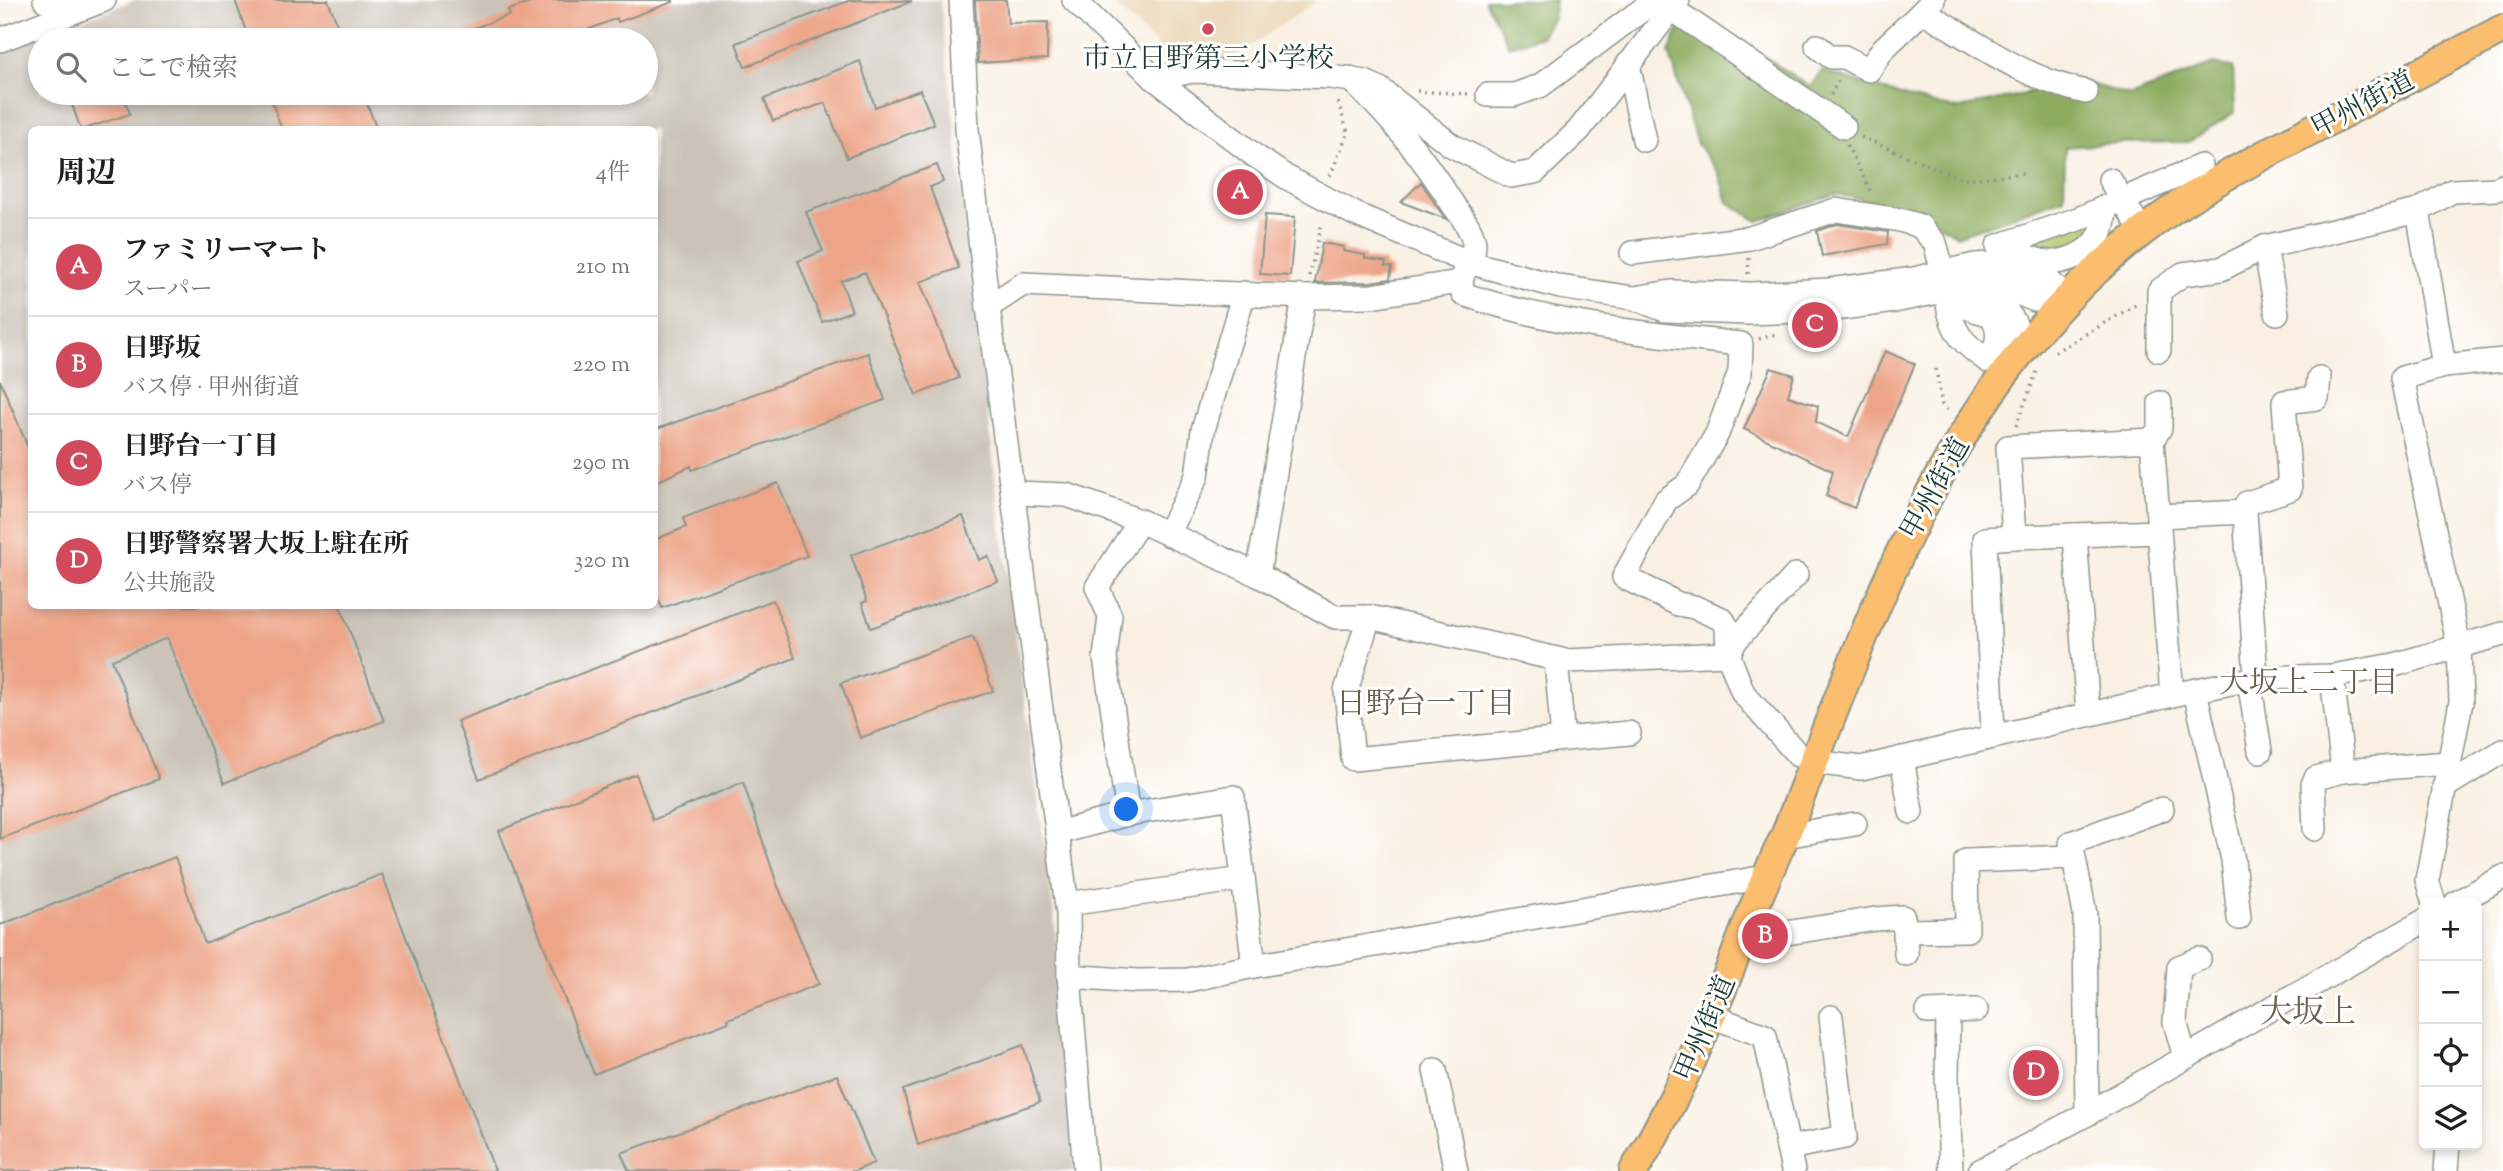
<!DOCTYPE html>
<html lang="ja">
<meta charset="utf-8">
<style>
:root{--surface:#fff;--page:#f2f2f2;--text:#202124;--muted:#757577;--line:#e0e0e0;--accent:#d1495b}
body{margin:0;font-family:"Sorts Mill Goudy","Noto Serif JP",serif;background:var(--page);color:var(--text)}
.controls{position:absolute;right:21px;bottom:21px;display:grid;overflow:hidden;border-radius:10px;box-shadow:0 4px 10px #0003}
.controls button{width:63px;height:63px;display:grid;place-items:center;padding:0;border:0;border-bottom:2px solid var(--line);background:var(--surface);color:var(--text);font:35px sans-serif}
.you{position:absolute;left:1127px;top:810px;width:24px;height:24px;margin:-18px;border:5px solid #fff;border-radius:50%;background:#1a73e8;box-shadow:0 0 0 10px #1a73e833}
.badge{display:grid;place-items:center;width:46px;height:46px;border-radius:50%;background:var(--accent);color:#fff;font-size:23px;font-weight:700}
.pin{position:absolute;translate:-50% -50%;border:4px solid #fff;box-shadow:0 2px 7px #0006}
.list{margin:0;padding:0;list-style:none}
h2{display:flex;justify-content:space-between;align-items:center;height:91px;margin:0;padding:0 28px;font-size:30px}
h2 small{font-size:23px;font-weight:400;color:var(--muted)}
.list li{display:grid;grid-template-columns:46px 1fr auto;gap:21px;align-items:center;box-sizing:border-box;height:98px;padding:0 28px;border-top:2px solid var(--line)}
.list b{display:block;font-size:26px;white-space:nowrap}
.list p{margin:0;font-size:23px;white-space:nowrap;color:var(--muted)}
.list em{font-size:23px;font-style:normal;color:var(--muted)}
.icon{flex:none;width:38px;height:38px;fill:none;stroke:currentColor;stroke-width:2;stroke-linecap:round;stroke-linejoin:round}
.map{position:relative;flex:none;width:2503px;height:1171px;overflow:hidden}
.search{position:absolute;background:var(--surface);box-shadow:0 4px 10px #0003;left:28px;top:28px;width:630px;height:77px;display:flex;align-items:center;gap:18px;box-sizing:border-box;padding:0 24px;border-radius:38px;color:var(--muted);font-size:26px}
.panel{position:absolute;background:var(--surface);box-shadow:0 4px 10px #0003;left:28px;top:126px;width:630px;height:483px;border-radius:10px}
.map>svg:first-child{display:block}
.built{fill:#ecd8ba}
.industrial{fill:#cbc3b8;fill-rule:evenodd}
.green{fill:#b2c76b;stroke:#688250;stroke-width:2}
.forest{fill:#8dac5f;stroke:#56744a;stroke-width:2}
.building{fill:#eda487}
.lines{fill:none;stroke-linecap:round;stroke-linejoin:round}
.minor-casing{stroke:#8c968c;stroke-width:26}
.major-casing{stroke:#8c968c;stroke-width:32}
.path{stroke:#8c968c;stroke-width:3.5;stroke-dasharray:2 5;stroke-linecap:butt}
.minor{stroke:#fff;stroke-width:23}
.major{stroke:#fbbd6e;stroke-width:28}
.poi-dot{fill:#d1495b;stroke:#fff;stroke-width:2.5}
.labels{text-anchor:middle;stroke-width:6;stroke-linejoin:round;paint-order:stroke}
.poi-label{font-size:28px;fill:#1f3d34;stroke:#fff}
.street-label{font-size:28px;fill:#1f3d34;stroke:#fff}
.neighbourhood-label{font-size:30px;fill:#676151;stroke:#fff}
.quarter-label{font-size:32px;fill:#676151;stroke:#fff}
</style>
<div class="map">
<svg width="2503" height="1171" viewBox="0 0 2503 1171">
<rect width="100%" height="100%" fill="#fff"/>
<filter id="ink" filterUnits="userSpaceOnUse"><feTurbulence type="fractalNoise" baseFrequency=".0143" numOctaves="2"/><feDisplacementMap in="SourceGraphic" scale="14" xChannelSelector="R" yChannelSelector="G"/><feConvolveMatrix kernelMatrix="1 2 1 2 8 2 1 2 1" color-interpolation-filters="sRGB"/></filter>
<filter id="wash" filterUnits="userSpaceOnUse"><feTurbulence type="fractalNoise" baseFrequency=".00686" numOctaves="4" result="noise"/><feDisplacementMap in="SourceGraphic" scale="28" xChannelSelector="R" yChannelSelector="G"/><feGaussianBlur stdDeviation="1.57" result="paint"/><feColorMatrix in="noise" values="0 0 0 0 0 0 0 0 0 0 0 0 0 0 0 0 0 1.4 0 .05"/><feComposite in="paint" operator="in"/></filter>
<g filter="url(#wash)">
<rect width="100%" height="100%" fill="#f9f0e3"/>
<path class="built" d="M1110 0H1318L1226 63 1170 58Z"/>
<path class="industrial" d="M135 0H940L999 512 1054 916 1074 1171H0V51ZM40 40H646V93H40ZM32 130H654V606H32Z"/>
<path class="green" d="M2099 216 2095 234 2066 255 2020 246Z"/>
<g class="forest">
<path d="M1485 0H1555L1553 18 1542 36 1509 46Z"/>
<path d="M1688 6 1810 87 1822 71 1913 99 1955 109 2025 94 2061 75 2130 96 2213 64 2233 67 2235 112 2189 142 2120 143 2065 147 2064 198 1957 236 1918 211 1835 194 1758 221 1728 202 1718 172 1697 144 1669 52Z"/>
</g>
<g id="blocks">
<g class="building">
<path d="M235 0H328L343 40H249Z"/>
<path d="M539 0H673V2L618 22 617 18 562 40H447L446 38 510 15 508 10Z"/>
<path d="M851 0 912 1 745 67 736 43Z"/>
<path d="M975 0H1006L1008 23 1048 22 1047 59 978 63Z"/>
<path d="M860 61 875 107 920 90 934 124 847 158 825 103 773 121 764 99Z"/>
<path d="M68 93H122L130 114 81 130Z"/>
<path d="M269 93H363L377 130H282Z"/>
<path d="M937 165 943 182 930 187 959 268 920 282 959 378 916 395 865 272 841 281 852 311 822 322 798 261 823 251 806 212Z"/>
<path d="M1421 182 1442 214 1446 219 1401 202Z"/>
<path d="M1265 215 1295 217 1290 276 1260 274Z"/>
<path d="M1837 224 1888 232 1887 244 1822 256 1817 231Z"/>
<path d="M1322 243 1344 247 1343 251 1365 255V258L1386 262 1385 266 1392 267 1390 279 1370 282 1315 283Z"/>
<path d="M1885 351 1915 364 1854 508 1826 496 1833 471 1744 429 1771 368 1794 375 1788 396 1818 406 1816 422 1848 437Z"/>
<path d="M868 353 885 400 692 470 691 466 654 483V430Z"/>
<path d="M0 380 32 457V606H340L384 721 224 783 167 638 112 660 159 779 0 839Z"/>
<path d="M778 483 807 556 662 608 654 588V540L686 527 683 518Z"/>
<path d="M963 516 979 560 988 556 998 581 871 628 862 603 867 601 851 555Z"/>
<path d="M773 600 795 658 479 779 457 721Z"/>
<path d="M973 637 993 691 860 738 841 683Z"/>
<path d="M636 774 653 820 743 782 777 884 819 984 728 1019 729 1022 594 1074 499 831Z"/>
<path d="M175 857 205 944 382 874 495 1171H0V925Z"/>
<path d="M1023 1045 1040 1102 918 1145 903 1090Z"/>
<path d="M837 1075 874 1163 855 1171H629L621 1153Z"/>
</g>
</g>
</g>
<g filter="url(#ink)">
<use href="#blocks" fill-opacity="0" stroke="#8c968c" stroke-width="2"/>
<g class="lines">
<defs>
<g id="minor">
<path d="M45 0 74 11"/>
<path d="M961 0 967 129 988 307 1068 914 1069 976 1085 1171"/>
<path d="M1074 0 1154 78 1255 156 1286 177 1355 214 1468 262 1560 287 1634 298 1665 310 1747 313 1827 310 1894 301 1973 285 2000 286 2035 300 2065 301 2061 292 2050 282 2024 271 1992 264 1975 265 1914 279 1829 290 1751 294 1671 292 1634 298"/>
<path d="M1659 0 1844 127"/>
<path d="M1933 0 1923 11C1975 42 2026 80 2086 92"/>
<path d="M0 40 104 0"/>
<path d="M1817 46 1831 57H1844L1869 70 1883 49 1923 11"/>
<path d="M1628 64 1644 140"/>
<path d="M1154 78 1194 71 1330 77 1365 82 1380 89 1451 145 1511 176 1535 172 1579 130 1678 0"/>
<path d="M1349 78C1392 118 1422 156 1454 206 1461 216 1473 230 1474 244 1474 264 1456 271 1463 294 1553 325 1647 334 1741 344L1740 372 1717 434 1687 485 1666 500 1624 577 1678 604 1694 607 1722 619 1727 627 1728 654 1743 693 1798 755 1814 762 1861 768 2172 695 2256 678 2332 676 2394 665 2503 634"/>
<path d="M1488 95H1514L1540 86 1655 0"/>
<path d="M2110 180 2142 231"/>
<path d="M2418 211 2444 366"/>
<path d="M1998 246 2078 219 2201 166"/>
<path d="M2265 247 2418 211 2452 191 2497 189 2503 186"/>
<path d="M2011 251C2023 255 2036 261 2049 262 2059 263 2067 260 2076 256 2100 244 2104 233 2105 207"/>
<path d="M1632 253 1750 238 1836 210 1900 220 1920 226 1935 243 1948 290C1971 290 1994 292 2008 313 2011 317 2015 322 2016 327 2017 341 2012 353 2009 366"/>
<path d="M1956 304 1991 315C2002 331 1998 346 1988 361 1965 345 1953 334 1948 305Z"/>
<path d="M988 307 1023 284 1304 297 1371 296 1459 282"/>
<path d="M2159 350V291L2183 274 2221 269 2265 247 2277 313"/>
<path d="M2152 440 2160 428V403"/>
<path d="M1013 493 1067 495 1140 521 1258 575 1335 617H1369L1566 661 1728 654 1736 640 1796 575"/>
<path d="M2245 512 2247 503 2290 489 2284 402 2317 398 2319 378"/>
<path d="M2158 516 2245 512 2256 678"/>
<path d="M1168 534 1197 476 1203 430 1244 293"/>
<path d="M2075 535 2088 714"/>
<path d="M2014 537 2159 532"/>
<path d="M1258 575 1304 297"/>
<path d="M1369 617 1346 691 1353 759 1629 733"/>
<path d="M1556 659 1563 739"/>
<path d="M2332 676 2343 771 2448 763"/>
<path d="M2249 680 2260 751"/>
<path d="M2195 691 2233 860 2239 918"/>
<path d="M1993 736 1985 539 2014 537 2008 447 2152 440 2172 695"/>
<path d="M1902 758 1911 812"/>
<path d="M2444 787 2503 751"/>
<path d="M1128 814 1105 658 1110 616 1097 587 1140 521"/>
<path d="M2315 829 2313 784 2316 778 2343 771"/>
<path d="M1057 833 1128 814 1233 797 1254 966"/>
<path d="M1785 836 1855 824"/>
<path d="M2434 903 2427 880 2461 702 2459 647 2402 378 2444 366 2503 360"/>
<path d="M2456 903 2503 877"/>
<path d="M1067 904 1243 879"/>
<path d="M1905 931 1906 954"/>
<path d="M1741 940 1876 919 1903 917 1905 931 1967 930 1966 861 2073 857"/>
<path d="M1069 976 1138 981 1188 980 1254 966 1765 877"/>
<path d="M1928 1012 1976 1010"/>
<path d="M1948 1012 1947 1077 1951 1171"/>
<path d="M1711 1016 1765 1036 1793 1171"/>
<path d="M2185 1057 2175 1022 2179 967 2199 959"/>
<path d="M1435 1070 1456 1171"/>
<path d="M2087 1114 2085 914 2071 843 2162 809"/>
<path d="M1788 1148 1845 1137 1831 1017"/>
<path d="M1980 1171 2087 1114 2424 921"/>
<path d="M2446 1171 2448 1145"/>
</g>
<path id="major" d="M1634 1171C1663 1122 1688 1071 1710 1018 1736 958 1756 895 1785 836 1873 613 1945 383 2143 231 2195 190 2254 160 2313 129 2376 96 2440 62 2503 29"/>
</defs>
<use href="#minor" class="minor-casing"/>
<use href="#major" class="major-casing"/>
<g class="path">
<path d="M1417 91 1469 94"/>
<path d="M1831 95 1840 77"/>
<path d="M1861 137 1960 178H1981L2023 173"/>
<path d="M1847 145 1872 194"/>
<path d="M1330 176 1348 133 1337 99"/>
<path d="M1748 274 1749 257"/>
<path d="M1309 276 1322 223"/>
<path d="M1759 339 1776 334"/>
<path d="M2055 352 2139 303"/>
<path d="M1936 369 1942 405 1949 412"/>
<path d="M2016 426 2037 371"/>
</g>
<use href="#minor" class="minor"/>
<use href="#major" class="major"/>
</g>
</g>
<circle class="poi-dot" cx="1208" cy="29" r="7"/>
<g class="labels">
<g class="poi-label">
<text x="1208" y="67">市立日野第三小学校</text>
</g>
<g class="street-label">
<text transform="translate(2362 103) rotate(-28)" y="10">甲州街道</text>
<text transform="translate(1934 488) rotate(-61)" y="10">甲州街道</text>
<text transform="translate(1704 1028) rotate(-67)" y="10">甲州街道</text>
</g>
<g class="neighbourhood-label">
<text x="2309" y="692">大坂上二丁目</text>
<text x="1426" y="713">日野台一丁目</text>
</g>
<g class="quarter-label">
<text x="2308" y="1022">大坂上</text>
</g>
</g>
</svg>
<div class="controls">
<button>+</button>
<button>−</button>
<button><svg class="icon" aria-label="locate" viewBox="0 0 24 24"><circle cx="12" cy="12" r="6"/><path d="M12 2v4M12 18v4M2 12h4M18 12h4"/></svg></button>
<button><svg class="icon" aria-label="layers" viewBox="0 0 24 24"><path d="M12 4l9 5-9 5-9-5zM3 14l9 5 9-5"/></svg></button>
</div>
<div class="you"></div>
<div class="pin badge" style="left:1240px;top:192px">A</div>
<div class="pin badge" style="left:1765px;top:936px">B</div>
<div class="pin badge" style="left:1815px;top:325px">C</div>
<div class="pin badge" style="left:2036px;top:1073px">D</div>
<div class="search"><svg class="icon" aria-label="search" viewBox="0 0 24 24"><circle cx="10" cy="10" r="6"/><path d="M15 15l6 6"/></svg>ここで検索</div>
<section class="panel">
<h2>周辺<small>4件</small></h2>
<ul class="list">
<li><span class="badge">A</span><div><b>ファミリーマート</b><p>スーパー</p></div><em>210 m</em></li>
<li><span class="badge">B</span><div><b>日野坂</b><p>バス停 · 甲州街道</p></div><em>220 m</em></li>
<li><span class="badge">C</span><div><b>日野台一丁目</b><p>バス停</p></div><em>290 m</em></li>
<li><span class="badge">D</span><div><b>日野警察署大坂上駐在所</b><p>公共施設</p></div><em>320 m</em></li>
</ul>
</section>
</div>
